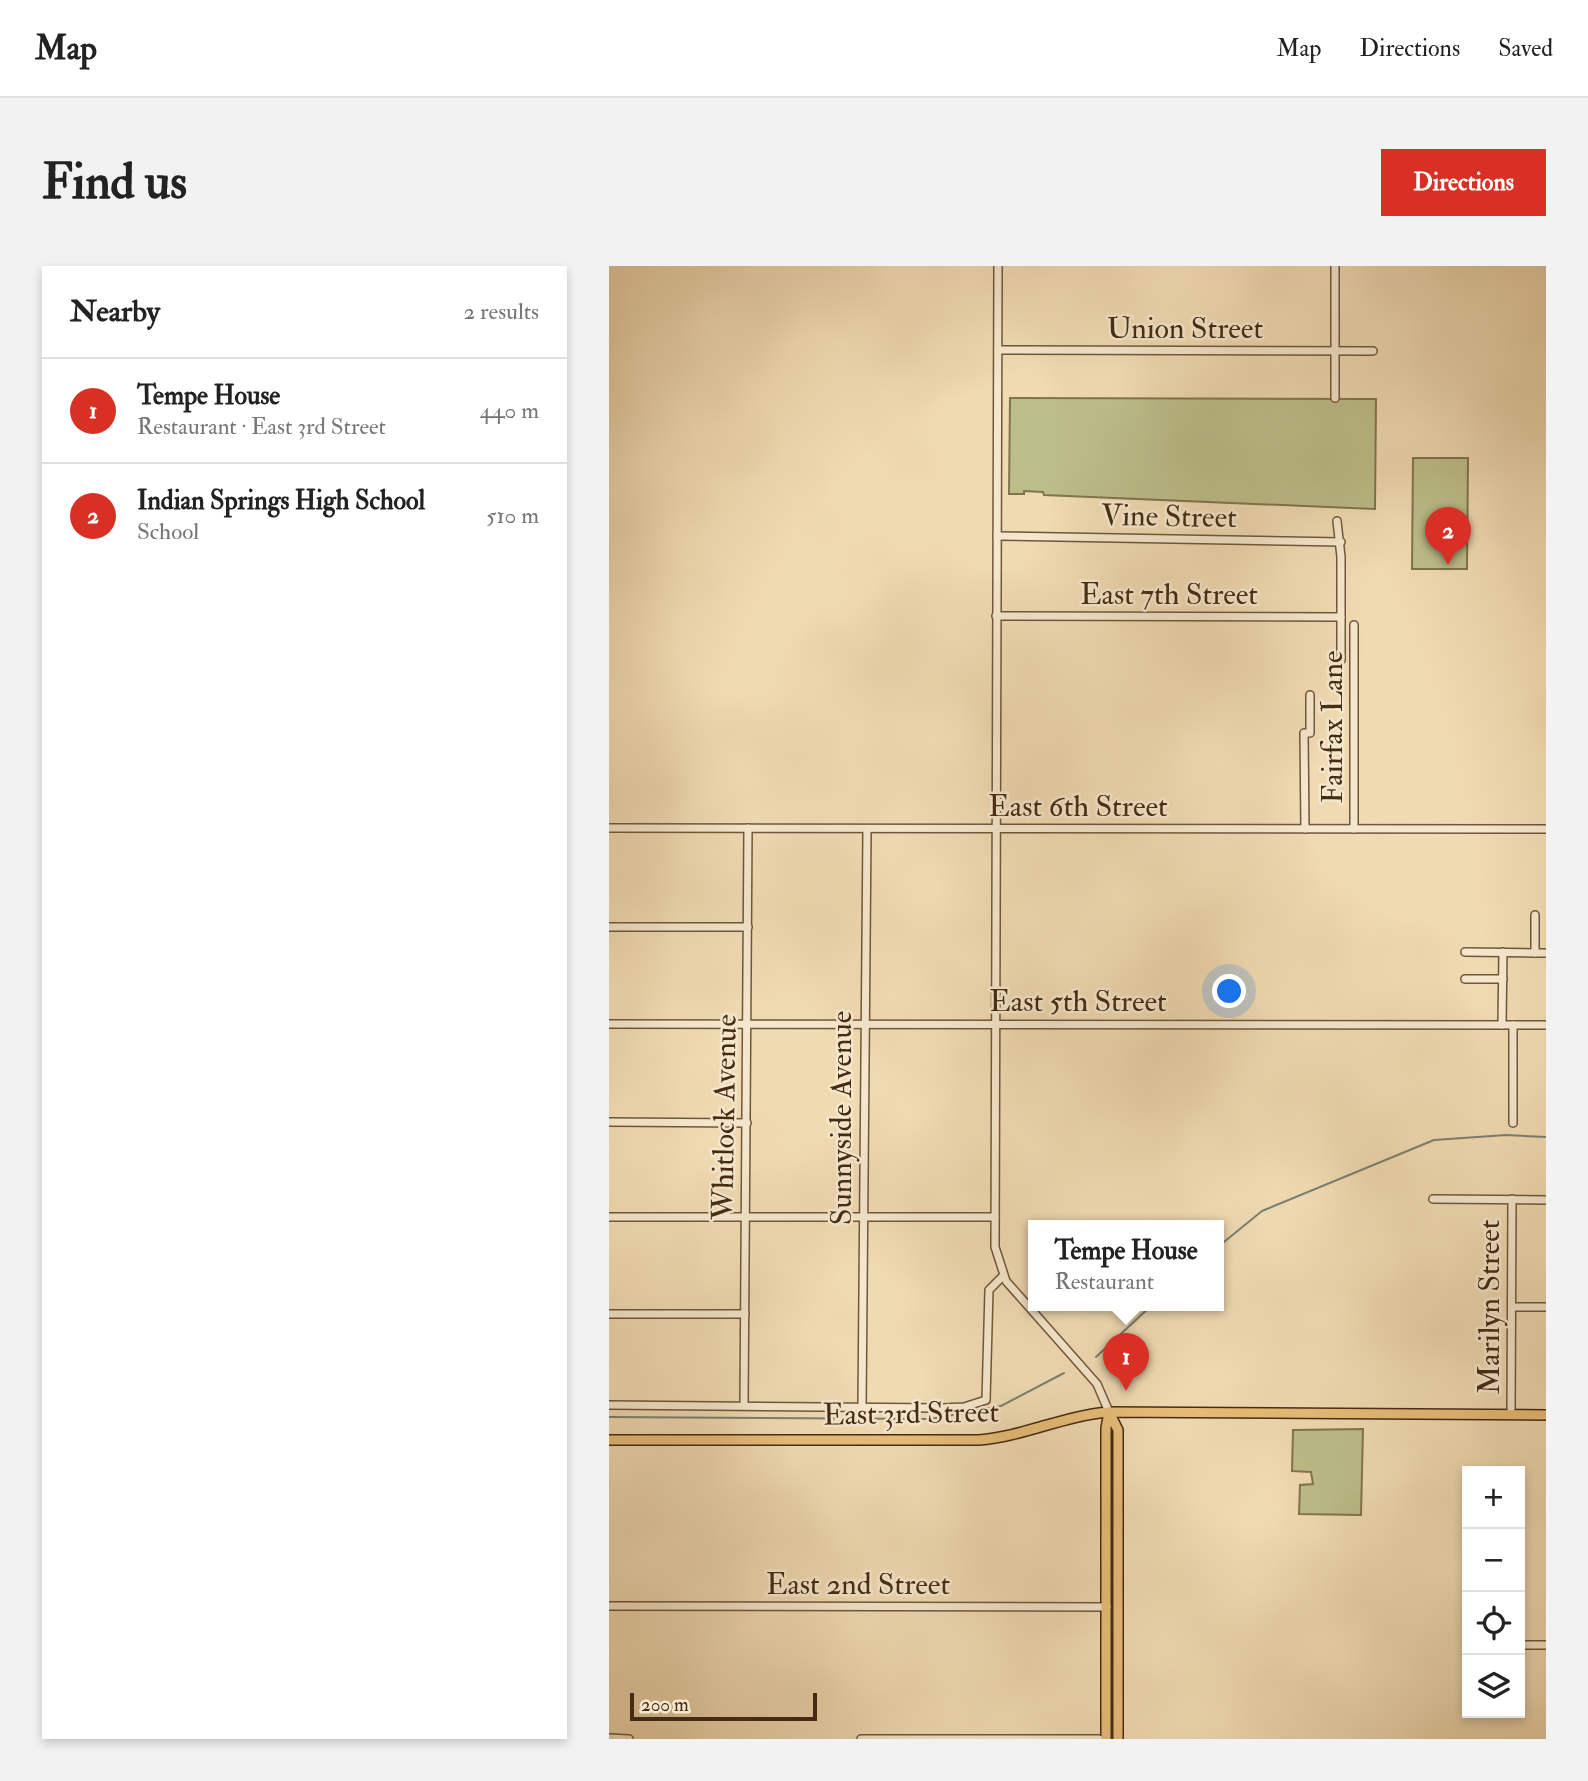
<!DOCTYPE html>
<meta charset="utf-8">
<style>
:root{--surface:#fff;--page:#f2f2f2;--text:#222;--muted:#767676;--line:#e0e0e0;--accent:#d93025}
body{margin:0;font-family:"IM FELL Double Pica",serif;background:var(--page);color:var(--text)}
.controls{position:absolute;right:21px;bottom:21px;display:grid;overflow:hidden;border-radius:0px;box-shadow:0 4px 10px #0003}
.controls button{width:63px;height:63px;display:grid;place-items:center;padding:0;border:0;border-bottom:2px solid var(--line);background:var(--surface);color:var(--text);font:35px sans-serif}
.scale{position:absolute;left:21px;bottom:18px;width:187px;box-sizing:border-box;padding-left:7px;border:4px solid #442b13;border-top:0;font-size:19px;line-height:24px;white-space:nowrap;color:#442b13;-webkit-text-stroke:5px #f5e7cd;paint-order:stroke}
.you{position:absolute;left:621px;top:726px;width:24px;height:24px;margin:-18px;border:5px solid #fff;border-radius:50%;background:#1a73e8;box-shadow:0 0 0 10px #1a73e833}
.badge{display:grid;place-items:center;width:46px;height:46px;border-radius:50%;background:var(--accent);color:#fff;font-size:23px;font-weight:700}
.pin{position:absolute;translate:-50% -58px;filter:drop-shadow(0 2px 4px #0008)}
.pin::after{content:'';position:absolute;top:37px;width:24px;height:21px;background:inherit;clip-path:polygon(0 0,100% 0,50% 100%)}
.popup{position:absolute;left:419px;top:954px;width:196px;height:91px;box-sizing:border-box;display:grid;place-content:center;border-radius:0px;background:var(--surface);filter:drop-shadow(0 2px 5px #0005);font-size:23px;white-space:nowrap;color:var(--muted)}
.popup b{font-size:26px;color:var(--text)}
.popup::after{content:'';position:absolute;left:50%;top:100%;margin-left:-14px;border:14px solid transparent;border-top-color:var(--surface)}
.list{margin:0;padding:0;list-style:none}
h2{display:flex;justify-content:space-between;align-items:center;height:91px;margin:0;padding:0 28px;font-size:30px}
h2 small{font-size:23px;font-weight:400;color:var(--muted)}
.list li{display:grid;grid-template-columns:46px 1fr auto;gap:21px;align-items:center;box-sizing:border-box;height:105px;padding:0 28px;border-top:2px solid var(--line)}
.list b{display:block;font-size:26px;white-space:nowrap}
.list p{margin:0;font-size:23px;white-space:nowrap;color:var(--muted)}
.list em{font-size:23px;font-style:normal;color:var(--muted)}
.icon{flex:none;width:38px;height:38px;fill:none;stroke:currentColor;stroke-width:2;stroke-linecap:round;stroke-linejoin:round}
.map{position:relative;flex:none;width:937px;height:1473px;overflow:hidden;border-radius:0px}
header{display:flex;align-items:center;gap:42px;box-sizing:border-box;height:98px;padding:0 35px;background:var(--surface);border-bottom:2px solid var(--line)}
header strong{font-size:33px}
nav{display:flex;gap:38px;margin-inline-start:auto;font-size:24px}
.intro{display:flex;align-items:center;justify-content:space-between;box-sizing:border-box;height:168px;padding:0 42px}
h1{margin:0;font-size:49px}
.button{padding:18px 32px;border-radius:0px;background:var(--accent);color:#fff;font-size:24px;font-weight:700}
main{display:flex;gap:42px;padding:0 42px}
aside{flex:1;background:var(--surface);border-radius:0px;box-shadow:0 4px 10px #0003}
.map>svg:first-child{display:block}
.green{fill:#bcbe8a;stroke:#80744e;stroke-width:2}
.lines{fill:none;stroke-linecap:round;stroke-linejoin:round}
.stream{stroke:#798074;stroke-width:2}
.minor-casing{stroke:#6f573b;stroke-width:10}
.major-casing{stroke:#442b13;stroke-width:12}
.minor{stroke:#f5e7cd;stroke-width:7}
.major{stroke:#e8bd79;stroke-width:9}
.labels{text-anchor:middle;stroke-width:5;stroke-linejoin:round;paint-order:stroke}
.street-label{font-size:30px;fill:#442b13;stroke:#f5e7cd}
</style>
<header>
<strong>Map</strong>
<nav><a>Map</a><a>Directions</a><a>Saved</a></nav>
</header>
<div class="intro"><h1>Find us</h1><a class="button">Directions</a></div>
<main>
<aside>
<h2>Nearby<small>2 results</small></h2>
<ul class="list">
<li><span class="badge">1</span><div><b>Tempe House</b><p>Restaurant · East 3rd Street</p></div><em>440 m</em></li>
<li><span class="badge">2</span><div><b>Indian Springs High School</b><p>School</p></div><em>510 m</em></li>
</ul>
</aside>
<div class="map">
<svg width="937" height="1473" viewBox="0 0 937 1473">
<rect width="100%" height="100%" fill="#f0dab2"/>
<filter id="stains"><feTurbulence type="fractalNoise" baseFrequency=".00286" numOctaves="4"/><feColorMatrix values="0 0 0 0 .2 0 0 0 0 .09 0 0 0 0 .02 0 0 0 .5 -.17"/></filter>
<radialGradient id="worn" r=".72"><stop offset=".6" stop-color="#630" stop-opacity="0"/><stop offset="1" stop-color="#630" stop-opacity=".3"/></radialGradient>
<g class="green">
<path d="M401 132 767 133 766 243 435 229 434 226 415 225V228H400Z"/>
<path d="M804 192H859L858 303H803Z"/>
<path d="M754 1163 752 1249 690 1248 691 1219 704 1218 702 1206 683 1205 684 1164Z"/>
</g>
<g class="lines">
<g class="stream">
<path d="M610 980 653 945 825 874 897 869 937 871"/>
<path d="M487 1091 543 1039"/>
<path d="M0 1151 322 1153 392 1140 455 1107"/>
</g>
<defs>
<g id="minor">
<path d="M389 0 386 981 397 1015 488 1118 500 1146"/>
<path d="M726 0V132"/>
<path d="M389 84 764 85"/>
<path d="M728 255 732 291V394"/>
<path d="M388 270 732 276"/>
<path d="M387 350 732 351"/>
<path d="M0 562 937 563"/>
<path d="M696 563 695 467H701V429"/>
<path d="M745 563V359"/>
<path d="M926 649V687H937"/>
<path d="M0 661H139"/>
<path d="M856 686 926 687"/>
<path d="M856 713H894"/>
<path d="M0 758 937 759"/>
<path d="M893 759 894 686"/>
<path d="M0 856 138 857"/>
<path d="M904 857V759"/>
<path d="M824 933 937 934"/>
<path d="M0 951H386"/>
<path d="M903 1041H937"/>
<path d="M0 1048H136"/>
<path d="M0 1139 333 1142 355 1141 377 1134 380 1024 394 1010"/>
<path d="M135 1139 139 562"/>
<path d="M253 1142 258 563"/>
<path d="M902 1149 903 933"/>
<path d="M0 1340 498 1341"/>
<path d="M911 1379H937"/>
<path d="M0 1472 20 1473"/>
<path d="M252 1473H490"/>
</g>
<g id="major">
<path d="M500 1146 509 1164V1473"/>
<path d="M0 1174H370C416 1170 453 1150 500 1146L937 1149"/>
<path d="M497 1473V1162L500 1146"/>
</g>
</defs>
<use href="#minor" class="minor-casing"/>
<use href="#major" class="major-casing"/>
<use href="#minor" class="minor"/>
<use href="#major" class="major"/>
</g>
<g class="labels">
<g class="street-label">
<text x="576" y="72">Union Street</text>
<text transform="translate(560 250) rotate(1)" y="10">Vine Street</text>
<text x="560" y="338">East 7th Street</text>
<text transform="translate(723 461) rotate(-90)" y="10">Fairfax Lane</text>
<text x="469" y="550">East 6th Street</text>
<text x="469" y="745">East 5th Street</text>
<text transform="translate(115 851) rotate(-89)" y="10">Whitlock Avenue</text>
<text transform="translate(232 852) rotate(-90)" y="10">Sunnyside Avenue</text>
<text transform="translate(880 1041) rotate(-90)" y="10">Marilyn Street</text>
<text transform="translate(302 1147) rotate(-1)" y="10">East 3rd Street</text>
<text x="249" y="1328">East 2nd Street</text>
</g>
</g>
<rect width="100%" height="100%" filter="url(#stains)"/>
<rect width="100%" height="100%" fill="url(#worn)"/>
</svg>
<div class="controls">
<button>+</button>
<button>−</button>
<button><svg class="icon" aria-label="locate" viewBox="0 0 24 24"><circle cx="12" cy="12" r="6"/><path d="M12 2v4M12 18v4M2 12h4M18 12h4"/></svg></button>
<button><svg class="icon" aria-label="layers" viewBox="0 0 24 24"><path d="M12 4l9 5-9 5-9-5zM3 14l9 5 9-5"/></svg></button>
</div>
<div class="scale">200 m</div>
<div class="you"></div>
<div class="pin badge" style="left:517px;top:1125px">1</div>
<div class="popup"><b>Tempe House</b>Restaurant</div>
<div class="pin badge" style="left:839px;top:299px">2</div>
</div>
</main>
